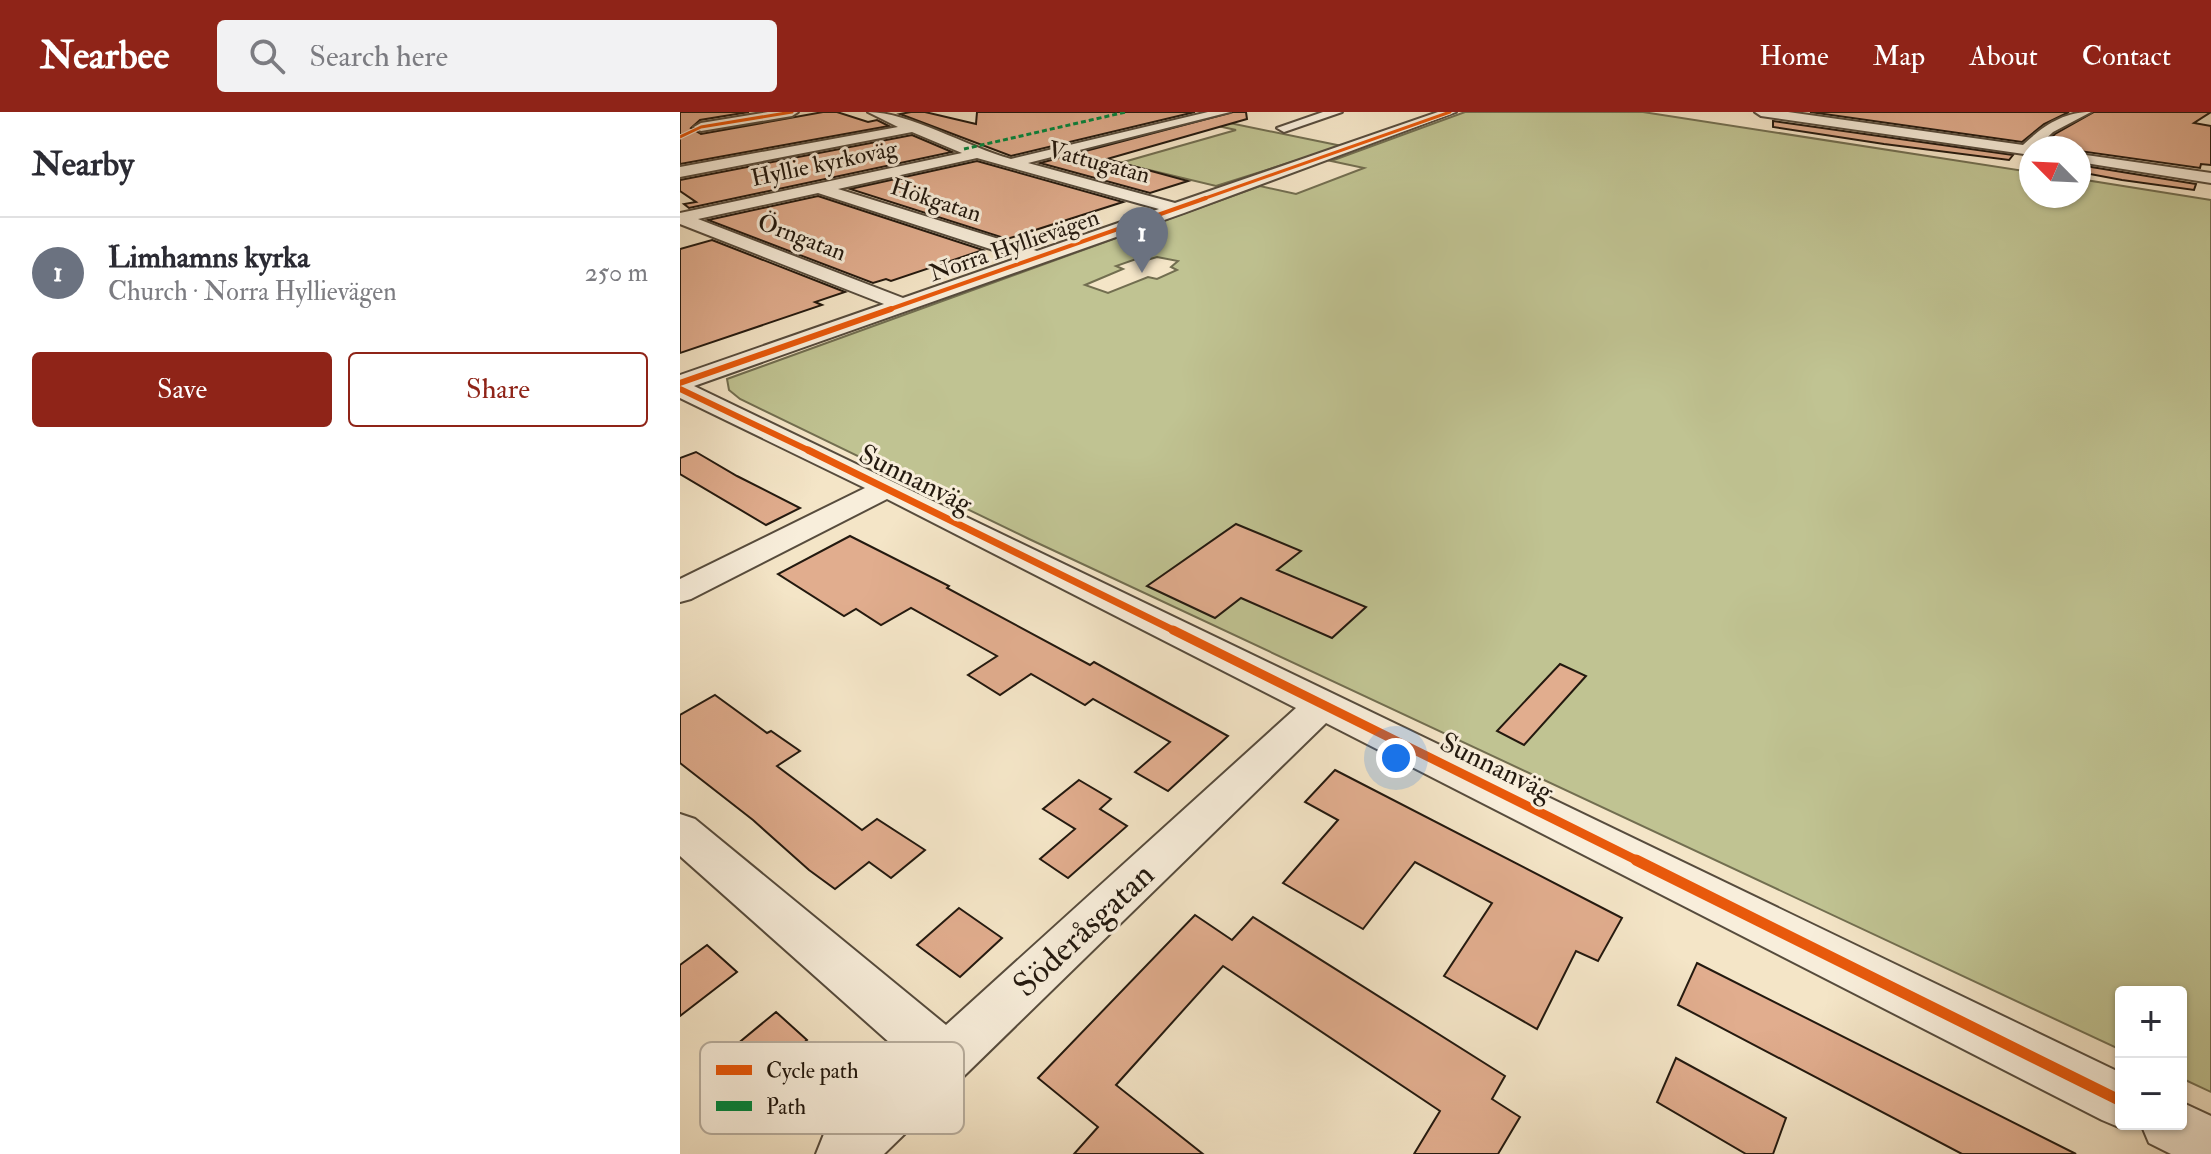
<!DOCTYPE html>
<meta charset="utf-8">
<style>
:root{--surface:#fff;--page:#f2f2f3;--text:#2b2b33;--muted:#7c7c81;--line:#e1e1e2;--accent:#8f2418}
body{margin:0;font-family:"IM FELL Double Pica",serif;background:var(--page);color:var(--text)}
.controls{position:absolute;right:24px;bottom:24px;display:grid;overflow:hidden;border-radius:8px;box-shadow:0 2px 6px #0004}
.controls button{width:72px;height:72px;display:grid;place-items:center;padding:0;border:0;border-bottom:2px solid var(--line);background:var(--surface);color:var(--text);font:40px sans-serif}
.compass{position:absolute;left:1339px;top:24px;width:72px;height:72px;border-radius:50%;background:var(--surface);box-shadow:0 2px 6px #0004;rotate:294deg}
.you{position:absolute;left:716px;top:646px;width:28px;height:28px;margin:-20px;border:6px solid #fff;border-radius:50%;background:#1a73e8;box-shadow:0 0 0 12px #1a73e833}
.badge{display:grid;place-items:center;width:52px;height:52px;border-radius:50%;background:var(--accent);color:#fff;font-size:26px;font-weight:700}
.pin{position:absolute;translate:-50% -66px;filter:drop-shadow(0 2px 4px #0008)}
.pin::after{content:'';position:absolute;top:42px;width:28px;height:24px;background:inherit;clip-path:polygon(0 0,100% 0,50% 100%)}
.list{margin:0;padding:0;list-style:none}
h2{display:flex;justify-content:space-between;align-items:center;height:104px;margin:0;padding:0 32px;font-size:34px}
h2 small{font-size:26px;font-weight:400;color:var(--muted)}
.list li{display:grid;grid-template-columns:52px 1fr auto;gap:24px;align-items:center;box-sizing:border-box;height:112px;padding:0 32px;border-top:2px solid var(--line)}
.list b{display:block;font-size:30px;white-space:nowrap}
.list p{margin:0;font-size:26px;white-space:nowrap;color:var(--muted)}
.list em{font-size:26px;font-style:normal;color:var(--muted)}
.actions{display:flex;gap:16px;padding:24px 32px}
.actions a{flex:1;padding:18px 0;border:2px solid var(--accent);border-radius:8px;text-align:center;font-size:28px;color:var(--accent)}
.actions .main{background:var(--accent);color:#fff}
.icon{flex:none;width:44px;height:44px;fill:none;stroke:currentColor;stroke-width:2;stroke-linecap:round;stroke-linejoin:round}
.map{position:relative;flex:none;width:1531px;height:1042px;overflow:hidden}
header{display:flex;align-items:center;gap:48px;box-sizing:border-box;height:112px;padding:0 40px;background:var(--accent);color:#fff}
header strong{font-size:38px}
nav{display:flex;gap:44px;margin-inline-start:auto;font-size:28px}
.search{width:560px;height:72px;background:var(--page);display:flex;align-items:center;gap:20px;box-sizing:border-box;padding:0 28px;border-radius:8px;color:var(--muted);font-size:30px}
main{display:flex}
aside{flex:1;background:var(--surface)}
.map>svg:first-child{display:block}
.green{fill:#c0c392;stroke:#726e50;stroke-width:2;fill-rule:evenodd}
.building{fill:#e1ad8e;stroke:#23190f;stroke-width:2}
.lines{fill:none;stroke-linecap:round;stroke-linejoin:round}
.street-casing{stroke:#574c3d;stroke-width:4}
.street{fill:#f8eedb;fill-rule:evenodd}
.quiet{stroke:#00873e;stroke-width:3;stroke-dasharray:5 3;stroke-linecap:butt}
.cycleway-far5-casing{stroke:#f8eedb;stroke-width:5}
.cycleway-far4-casing{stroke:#f8eedb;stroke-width:7}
.cycleway-far3-casing{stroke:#f8eedb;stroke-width:9}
.cycleway-far2-casing{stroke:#f8eedb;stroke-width:11}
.cycleway-far1-casing{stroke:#f8eedb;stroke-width:14}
.cycleway-casing{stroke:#f8eedb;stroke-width:16}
.cycleway-far5{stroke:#e8590c;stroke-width:3}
.cycleway-far4{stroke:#e8590c;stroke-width:4}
.cycleway-far3{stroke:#e8590c;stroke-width:6}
.cycleway-far2{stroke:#e8590c;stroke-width:7}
.cycleway-far1{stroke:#e8590c;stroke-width:9}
.cycleway{stroke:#e8590c;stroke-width:11}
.labels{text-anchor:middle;stroke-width:6;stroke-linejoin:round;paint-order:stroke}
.far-street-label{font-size:24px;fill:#23190f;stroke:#f8eedb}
.street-label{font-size:28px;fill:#23190f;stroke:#f8eedb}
.near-street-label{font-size:34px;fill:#23190f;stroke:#f8eedb}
.key{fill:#f8eedb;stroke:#b8ae9e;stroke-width:2}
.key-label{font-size:22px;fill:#23190f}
</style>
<header>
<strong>Nearbee</strong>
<div class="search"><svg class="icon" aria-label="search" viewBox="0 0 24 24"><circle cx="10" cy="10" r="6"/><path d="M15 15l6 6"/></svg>Search here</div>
<nav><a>Home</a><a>Map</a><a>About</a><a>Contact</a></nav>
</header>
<main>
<aside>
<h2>Nearby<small></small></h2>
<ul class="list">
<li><span class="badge" style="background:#6b7280">1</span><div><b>Limhamns kyrka</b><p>Church · Norra Hyllievägen</p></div><em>250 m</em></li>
</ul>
<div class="actions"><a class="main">Save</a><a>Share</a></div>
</aside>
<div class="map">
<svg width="1531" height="1042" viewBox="0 0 1531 1042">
<rect width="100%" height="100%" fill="#f4e5c7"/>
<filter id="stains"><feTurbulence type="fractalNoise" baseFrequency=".0025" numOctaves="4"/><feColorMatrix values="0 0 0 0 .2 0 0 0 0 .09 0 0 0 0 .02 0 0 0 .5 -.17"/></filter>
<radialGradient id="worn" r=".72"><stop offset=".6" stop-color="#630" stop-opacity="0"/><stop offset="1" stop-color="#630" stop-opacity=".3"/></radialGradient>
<g class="green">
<path d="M785 0H963L1351 60V84H1399V67L1531 88V980L1501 966V880H1441V938L349 427 60 287 49 278 47 267 580 74 616 82 684 56 651 49ZM477 145 498 149 491 155 497 158 477 167 468 165 428 181 405 173 443 157 436 154 459 146 467 148Z"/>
<path d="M535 8 662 34 536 74 440 51 556 18 524 11Z"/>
</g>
<g class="building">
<path d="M0 0H69L20 8 11 16 21 22 143 0H157L188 10 197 8 209 14 0 52Z"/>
<path d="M231 0H245L296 12 297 0H515L331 44 220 2Z"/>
<path d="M553 0H566L567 7 427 47 508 69 470 81 360 51Z"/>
<path d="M1130 0H1389L1364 12 1342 30Z"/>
<path d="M1414 0H1531L1514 11 1531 14V53L1521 52 1520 56 1399 39V36H1360L1375 22Z"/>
<path d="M1093 9 1333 43 1329 48 1204 32 1093 15Z"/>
<path d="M232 23 272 40 9 96 4 92 16 90 0 79V68Z"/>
<path d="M297 49 443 90 327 127 170 77Z"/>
<path d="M1399 53 1516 72 1514 78 1442 68 1399 60Z"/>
<path d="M138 84 303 138 211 169 206 167 193 171 28 108Z"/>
<path d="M32 128 165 180 135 190 142 193 0 241V137Z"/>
<path d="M16 340 57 364 120 396 86 413 0 362V346Z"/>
<path d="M556 412 621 439 597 458 686 495 652 526 561 486 535 506 467 474Z"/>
<path d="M170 424 269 474 267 476 410 553 414 550 548 624 488 679 455 660 490 630 413 587 405 593 351 562 320 583 288 563 317 544 231 496 201 513 176 497 164 504 98 462Z"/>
<path d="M880 552 906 564 844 633 817 619Z"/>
<path d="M35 583 87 621 91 619 120 639 97 654 182 718 197 707 245 738 211 766 189 750 155 777 129 758 73 708 0 651V603Z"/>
<path d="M655 658 942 806 918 849 896 839 857 917 764 864 812 791 735 750 683 817 603 771 658 708 625 690Z"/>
<path d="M399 668 431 687 420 697 447 714 388 766 360 747 395 717 363 697Z"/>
<path d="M279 796 322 826 280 865 237 833Z"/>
<path d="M515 803 552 828 573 805 825 964 812 987 840 1005 818 1042H734L760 999 543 854 436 973 523 1042H394L418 1015 358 966Z"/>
<path d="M27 833 57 860 0 904V853Z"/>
<path d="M1017 851 1396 1042H1282L998 893Z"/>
<path d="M96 900 127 928 64 982 33 952Z"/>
<path d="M996 946 1106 1006 1093 1042H1066L977 990Z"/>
</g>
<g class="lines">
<defs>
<g id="street">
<path d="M88 0H118L112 4 21 19 14 15 21 11Z"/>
<path d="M188 0C229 0 287 35 331 47L528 0H550L348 51 495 91 758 0H776L504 101 14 274 1441 961V1012H1449L1441 1016 1422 1008 646 611 204 1042H136L144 1022 228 947 0 744V702L15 707 266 913 616 596 207 387 11 487 0 490V467L185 376 0 286V263L204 192 0 112V101L282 41 232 20 0 65V55L218 15ZM297 46 479 97 357 139 158 77ZM138 81 338 146 223 186 18 107Z"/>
<path d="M643 0H662L604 20 597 16Z"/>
<path d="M1075 0H1108L1343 33C1363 14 1383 0 1411 0L1373 20 1356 36H1351V43L1081 4Z"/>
<path d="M1399 42 1531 61V71L1399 50Z"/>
<path d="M1501 990 1531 1004V1042H1491L1469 1031 1461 1012H1501Z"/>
</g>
</defs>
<use href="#street" class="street-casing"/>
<use href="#street" class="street"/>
<path class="quiet" d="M284 37 446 0"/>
<defs>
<g id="cycleway-far5">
<path d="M0 25 21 15 112 0"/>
<path d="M520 88 770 0"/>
</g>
<path id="cycleway-far4" d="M205 199 526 86"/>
<g id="cycleway-far3">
<path d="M0 271 211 197"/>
<path d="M0 277 132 340"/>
</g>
<path id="cycleway-far2" d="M128 338 497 520"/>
<path id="cycleway-far1" d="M493 518 960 750"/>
<path id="cycleway" d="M956 748 1441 989"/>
</defs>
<use href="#cycleway-far5" class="cycleway-far5-casing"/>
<use href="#cycleway-far4" class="cycleway-far4-casing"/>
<use href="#cycleway-far3" class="cycleway-far3-casing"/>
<use href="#cycleway-far2" class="cycleway-far2-casing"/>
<use href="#cycleway-far1" class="cycleway-far1-casing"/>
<use href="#cycleway" class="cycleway-casing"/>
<use href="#cycleway-far5" class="cycleway-far5"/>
<use href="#cycleway-far4" class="cycleway-far4"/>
<use href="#cycleway-far3" class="cycleway-far3"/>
<use href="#cycleway-far2" class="cycleway-far2"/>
<use href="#cycleway-far1" class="cycleway-far1"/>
<use href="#cycleway" class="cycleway"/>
</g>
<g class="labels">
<g class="far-street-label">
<text transform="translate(419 50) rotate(15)" y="8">Vattugatan</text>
<text transform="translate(144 51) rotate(-12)" y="8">Hyllie kyrkoväg</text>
<text transform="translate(256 88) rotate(18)" y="8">Hökgatan</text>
<text transform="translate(122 125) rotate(21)" y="8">Örngatan</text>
<text transform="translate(334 133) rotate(-19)" y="8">Norra Hyllievägen</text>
</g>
<g class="street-label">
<text transform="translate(236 366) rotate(26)" y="10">Sunnanväg</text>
<text transform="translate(817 654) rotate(26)" y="10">Sunnanväg</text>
</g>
<g class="near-street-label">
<text transform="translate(403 817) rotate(-43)" y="12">Söderåsgatan</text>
</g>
</g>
<rect x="20" y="930" width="264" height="92" rx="12" class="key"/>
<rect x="36" y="953" width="36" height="10" fill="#e8590c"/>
<rect x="36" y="989" width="36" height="10" fill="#00873e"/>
<g class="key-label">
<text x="86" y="966">Cycle path</text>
<text x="86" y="1002">Path</text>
</g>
<rect width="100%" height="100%" filter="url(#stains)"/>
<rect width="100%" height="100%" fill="url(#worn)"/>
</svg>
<div class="controls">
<button>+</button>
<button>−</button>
</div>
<svg class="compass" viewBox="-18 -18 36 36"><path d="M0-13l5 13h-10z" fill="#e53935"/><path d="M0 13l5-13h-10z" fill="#7c7c81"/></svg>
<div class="you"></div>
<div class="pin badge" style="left:462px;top:161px;background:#6b7280">1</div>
</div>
</main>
